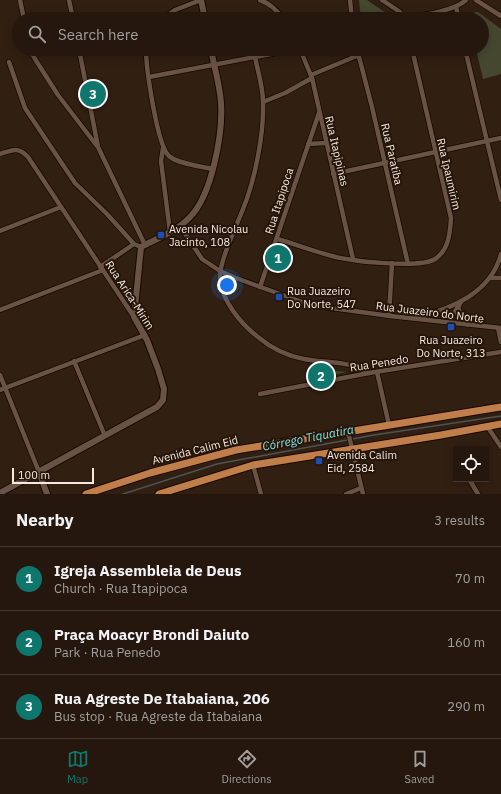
<!DOCTYPE html>
<meta charset="utf-8">
<style>
:root{--surface:#25170e;--page:#31241c;--text:#f1f3f6;--muted:#a39f9e;--line:#42362e;--accent:#0f766e}
body{margin:0;font-family:"IBM Plex Sans",sans-serif;background:var(--page);color:var(--text)}
.controls{position:absolute;right:12px;bottom:12px;display:grid;overflow:hidden;border-radius:0px;box-shadow:0 2px 10px #0003}
.controls button{width:36px;height:36px;display:grid;place-items:center;padding:0;border:0;border-bottom:1px solid var(--line);background:var(--surface);color:var(--text);font:20px sans-serif}
.scale{position:absolute;left:12px;bottom:10px;width:82px;box-sizing:border-box;padding-left:4px;border:2px solid #f5e9e1;border-top:0;font-size:11px;line-height:14px;white-space:nowrap;color:#f5e9e1;-webkit-text-stroke:3px #261509;paint-order:stroke}
.you{position:absolute;left:227px;top:285px;width:14px;height:14px;margin:-10px;border:3px solid #fff;border-radius:50%;background:#1a73e8;box-shadow:0 0 0 6px #1a73e833}
.badge{display:grid;place-items:center;width:26px;height:26px;border-radius:50%;background:var(--accent);color:#fff;font-size:13px;font-weight:700}
.pin{position:absolute;translate:-50% -50%;border:2px solid #fff;box-shadow:0 1px 4px #0006}
.list{margin:0;padding:0;list-style:none}
h2{display:flex;justify-content:space-between;align-items:center;height:52px;margin:0;padding:0 16px;font-size:17px}
h2 small{font-size:13px;font-weight:400;color:var(--muted)}
.list li{display:grid;grid-template-columns:26px 1fr auto;gap:12px;align-items:center;box-sizing:border-box;height:64px;padding:0 16px;border-top:1px solid var(--line)}
.list b{display:block;font-size:15px;white-space:nowrap}
.list p{margin:0;font-size:13px;white-space:nowrap;color:var(--muted)}
.list em{font-size:13px;font-style:normal;color:var(--muted)}
.icon{flex:none;width:22px;height:22px;fill:none;stroke:currentColor;stroke-width:2;stroke-linecap:round;stroke-linejoin:round}
.map{position:relative;flex:none;width:501px;height:494px;overflow:hidden}
.search{position:absolute;background:var(--surface);box-shadow:0 2px 10px #0003;left:12px;right:12px;top:12px;height:44px;display:flex;align-items:center;gap:10px;box-sizing:border-box;padding:0 14px;border-radius:22px;color:var(--muted);font-size:15px}
.sheet{height:244px;background:var(--surface)}
nav{display:flex;justify-content:space-around;align-items:center;box-sizing:border-box;height:56px;border-top:1px solid var(--line);background:var(--surface);font-size:11px;color:var(--muted)}
nav a{display:grid;justify-items:center;gap:2px}
nav .on{color:var(--accent)}
.map>svg:first-child{display:block}
.green{fill:#45482e}
.lines{fill:none;stroke-linecap:round;stroke-linejoin:round}
.stream{stroke:#4c5553;stroke-width:1.5}
.minor-casing{stroke:#180801;stroke-width:6}
.tertiary-casing{stroke:#180801;stroke-width:8}
.primary-casing{stroke:#180801;stroke-width:9}
.minor{stroke:#685345;stroke-width:4.5}
.tertiary{stroke:#685345;stroke-width:6}
.primary{stroke:#c07e4a;stroke-width:7}
.transit-dot{fill:#1a4fb4;stroke:#261509;stroke-width:1.5}
.labels{text-anchor:middle;stroke-width:4;stroke-linejoin:round;paint-order:stroke}
.street-label{font-size:11px;fill:#f5e9e1;stroke:#261509}
.poi-label{font-size:11px;fill:#f5e9e1;stroke:#261509;text-anchor:start}
.water-label{font-size:12px;font-style:italic;fill:#7de1e4;stroke:#261509}
</style>
<div class="map">
<svg width="501" height="494" viewBox="0 0 501 494">
<rect width="100%" height="100%" fill="#311f12"/>
<g class="green">
<path d="M359 0H367L386 13 361 19Z"/>
<path d="M478 12 501 29V74L483 79 476 49H482V19H469L468 14Z"/>
<path d="M313 369 347 372 312 379Z"/>
</g>
<g class="lines">
<path class="stream" d="M123 494 217 464 374 435 501 416"/>
<defs>
<g id="minor">
<path d="M20 0 24 19"/>
<path d="M69 0 73 19"/>
<path d="M260 0C269 3 278 11 283 19"/>
<path d="M350 0 352 19"/>
<path d="M382 0 400 12 404 19"/>
<path d="M476 0 501 16"/>
<path d="M456 7 459 19"/>
<path d="M162 19 175 10 201 0"/>
<path d="M399 19C417 16 453 12 466 0"/>
<path d="M30 49 35 59 58 95 97 146"/>
<path d="M79 49 98 147 145 245"/>
<path d="M146 49C146 67 157 146 169 156 178 164 200 166 212 169"/>
<path d="M300 49 312 78 353 259"/>
<path d="M357 49 372 107 408 264"/>
<path d="M465 49 501 200"/>
<path d="M255 57C258 72 263 87 263 102 264 134 255 180 243 209 237 225 219 262 220 278 221 300 241 324 258 337 271 348 288 356 304 359 324 363 353 361 369 373"/>
<path d="M9 62 25 108 75 183 107 214 134 244 141 247"/>
<path d="M311 75 359 55"/>
<path d="M149 77 297 49"/>
<path d="M263 102 285 93 312 78"/>
<path d="M308 144 326 143"/>
<path d="M163 148 161 161 170 232"/>
<path d="M0 154C12 150 18 146 28 157L134 317"/>
<path d="M333 174 501 138"/>
<path d="M180 226 202 259 220 271 236 278 310 305 390 316 501 328"/>
<path d="M0 231 61 207"/>
<path d="M277 239C295 244 313 251 332 256 351 261 419 269 435 259 449 250 450 233 451 218L412 49"/>
<path d="M100 267 134 244"/>
<path d="M490 278H501"/>
<path d="M260 287 319 113"/>
<path d="M458 307 463 320 468 325"/>
<path d="M0 310 103 270"/>
<path d="M389 316 392 263"/>
<path d="M416 318C451 309 491 293 501 254"/>
<path d="M448 323 461 302"/>
<path d="M498 328 501 342"/>
<path d="M74 361 105 436"/>
<path d="M377 372 389 425"/>
<path d="M0 375 39 472"/>
<path d="M0 390 145 335"/>
<path d="M260 394 369 373 501 352"/>
<path d="M487 426 501 447"/>
<path d="M348 432 363 494"/>
<path d="M253 465 261 494"/>
<path d="M469 479 478 494"/>
<path d="M346 494 361 488"/>
</g>
<g id="tertiary">
<path d="M201 0 205 19"/>
<path d="M39 472 47 494"/>
<path d="M0 493 157 407 163 400 164 389 158 369 147 340 134 317 141 247C158 238 177 231 190 217 212 195 223 133 221 103 220 85 214 67 211 49"/>
</g>
<g id="primary">
<path d="M86 494 150 473 236 450 501 407"/>
<path d="M159 494 253 465 441 435 501 424"/>
</g>
</defs>
<use href="#minor" class="minor-casing"/>
<use href="#tertiary" class="tertiary-casing"/>
<use href="#primary" class="primary-casing"/>
<use href="#minor" class="minor"/>
<use href="#tertiary" class="tertiary"/>
<use href="#primary" class="primary"/>
</g>
<g class="transit-dot">
<rect x="157" y="231" width="8" height="8" rx="2"/>
<rect x="275" y="293" width="8" height="8" rx="2"/>
<rect x="447" y="323" width="8" height="8" rx="2"/>
<rect x="315" y="457" width="8" height="8" rx="2"/>
</g>
<g class="labels">
<g class="street-label">
<text transform="translate(337 151) rotate(77)" y="4">Rua Itapipinas</text>
<text transform="translate(392 154) rotate(77)" y="4">Rua Paratiba</text>
<text transform="translate(449 174) rotate(77)" y="4">Rua Ipaumirim</text>
<text transform="translate(279 201) rotate(-72)" y="4">Rua Itapipoca</text>
<text transform="translate(130 295) rotate(57)" y="4">Rua Arica-Mirim</text>
<text transform="translate(430 312) rotate(7)" y="4">Rua Juazeiro do Norte</text>
<text transform="translate(379 363) rotate(-9)" y="4">Rua Penedo</text>
<text transform="translate(195 450) rotate(-14)" y="4">Avenida Calim Eid</text>
</g>
<g class="poi-label">
<text x="169" y="233">Avenida Nicolau<tspan x="169" dy="13">Jacinto, 108</tspan></text>
<text x="287" y="295">Rua Juazeiro<tspan x="287" dy="13">Do Norte, 547</tspan></text>
<text x="451" y="344" text-anchor="middle">Rua Juazeiro<tspan x="451" dy="13">Do Norte, 313</tspan></text>
<text x="327" y="459">Avenida Calim<tspan x="327" dy="13">Eid, 2584</tspan></text>
</g>
<g class="water-label">
<text transform="translate(308 438) rotate(-11)" y="4">Córrego Tiquatira</text>
</g>
</g>
</svg>
<div class="controls">
<button><svg class="icon" aria-label="locate" viewBox="0 0 24 24"><circle cx="12" cy="12" r="6"/><path d="M12 2v4M12 18v4M2 12h4M18 12h4"/></svg></button>
</div>
<div class="scale">100 m</div>
<div class="you"></div>
<div class="pin badge" style="left:278px;top:258px">1</div>
<div class="pin badge" style="left:321px;top:376px">2</div>
<div class="pin badge" style="left:93px;top:94px">3</div>
<div class="search"><svg class="icon" aria-label="search" viewBox="0 0 24 24"><circle cx="10" cy="10" r="6"/><path d="M15 15l6 6"/></svg>Search here</div>
</div>
<section class="sheet">
<h2>Nearby<small>3 results</small></h2>
<ul class="list">
<li><span class="badge">1</span><div><b>Igreja Assembleia de Deus</b><p>Church · Rua Itapipoca</p></div><em>70 m</em></li>
<li><span class="badge">2</span><div><b>Praça Moacyr Brondi Daiuto</b><p>Park · Rua Penedo</p></div><em>160 m</em></li>
<li><span class="badge">3</span><div><b>Rua Agreste De Itabaiana, 206</b><p>Bus stop · Rua Agreste da Itabaiana</p></div><em>290 m</em></li>
</ul>
</section>
<nav>
<a class="on"><svg class="icon" aria-label="map" viewBox="0 0 24 24"><path d="M3 6l6-2 6 2 6-2v14l-6 2-6-2-6 2zM9 4v14M15 6v14"/></svg>Map</a>
<a><svg class="icon" aria-label="directions" viewBox="0 0 24 24"><path d="M12 3l9 9-9 9-9-9zM9 14v-3h6M13 9l2 2-2 2"/></svg>Directions</a>
<a><svg class="icon" aria-label="saved" viewBox="0 0 24 24"><path d="M7 4h10v16l-5-4-5 4z"/></svg>Saved</a>
</nav>
